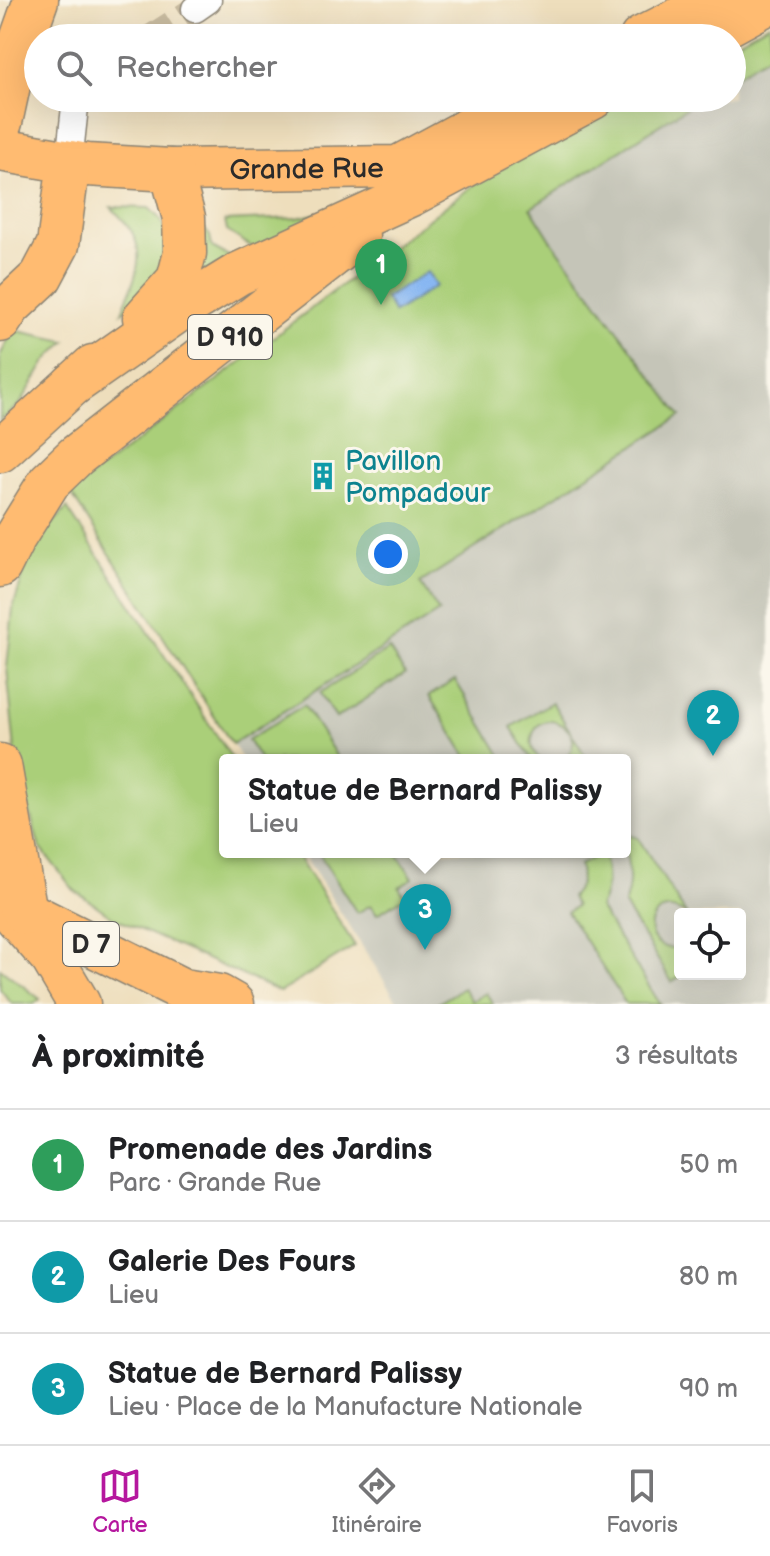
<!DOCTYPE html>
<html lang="fr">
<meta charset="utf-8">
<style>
:root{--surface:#fff;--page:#f2f2f2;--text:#202124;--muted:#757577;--line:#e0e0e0;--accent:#b5179e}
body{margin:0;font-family:"Balsamiq Sans",sans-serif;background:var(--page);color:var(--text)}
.controls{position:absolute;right:24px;bottom:24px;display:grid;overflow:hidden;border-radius:8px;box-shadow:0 8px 32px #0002}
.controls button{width:72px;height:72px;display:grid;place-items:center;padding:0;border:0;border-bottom:2px solid var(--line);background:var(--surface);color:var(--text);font:40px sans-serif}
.you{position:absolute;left:388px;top:554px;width:28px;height:28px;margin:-20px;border:6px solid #fff;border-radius:50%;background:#1a73e8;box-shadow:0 0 0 12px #1a73e833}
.badge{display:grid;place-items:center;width:52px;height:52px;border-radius:50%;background:var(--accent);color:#fff;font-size:26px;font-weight:700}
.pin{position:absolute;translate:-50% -66px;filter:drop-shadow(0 2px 4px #0008)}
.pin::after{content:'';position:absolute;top:42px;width:28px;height:24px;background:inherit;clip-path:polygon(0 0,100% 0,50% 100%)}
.popup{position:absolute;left:219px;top:754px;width:412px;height:104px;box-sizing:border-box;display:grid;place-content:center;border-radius:8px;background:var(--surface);filter:drop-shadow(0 2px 6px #0005);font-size:26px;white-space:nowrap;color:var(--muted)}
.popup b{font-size:30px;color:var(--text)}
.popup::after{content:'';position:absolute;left:50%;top:100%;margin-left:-16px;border:16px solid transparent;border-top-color:var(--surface)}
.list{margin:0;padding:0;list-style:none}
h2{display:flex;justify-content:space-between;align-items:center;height:104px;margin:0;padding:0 32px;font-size:34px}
h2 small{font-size:26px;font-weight:400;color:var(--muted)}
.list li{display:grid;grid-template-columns:52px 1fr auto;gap:24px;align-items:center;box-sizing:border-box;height:112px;padding:0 32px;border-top:2px solid var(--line)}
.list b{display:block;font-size:30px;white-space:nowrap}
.list p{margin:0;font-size:26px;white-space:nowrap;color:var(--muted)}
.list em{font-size:26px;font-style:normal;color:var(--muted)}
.icon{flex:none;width:44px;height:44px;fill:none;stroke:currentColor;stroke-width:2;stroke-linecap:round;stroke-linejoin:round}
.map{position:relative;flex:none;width:770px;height:1004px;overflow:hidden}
.search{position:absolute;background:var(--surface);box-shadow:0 8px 32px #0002;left:24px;right:24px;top:24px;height:88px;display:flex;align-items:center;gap:20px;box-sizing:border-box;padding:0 28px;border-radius:44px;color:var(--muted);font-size:30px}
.sheet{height:440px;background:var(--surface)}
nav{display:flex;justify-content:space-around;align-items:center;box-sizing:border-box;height:112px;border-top:2px solid var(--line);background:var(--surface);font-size:22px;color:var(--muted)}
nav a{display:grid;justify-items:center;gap:4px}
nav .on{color:var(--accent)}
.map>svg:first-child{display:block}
.industrial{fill:#c5c5b8;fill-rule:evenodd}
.green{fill:#aacf79;stroke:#6a7d52;stroke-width:2}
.water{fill:#86b6f2;stroke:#58708e;stroke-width:2}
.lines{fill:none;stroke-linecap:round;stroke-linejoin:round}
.street-tunnel{stroke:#c7ba9f;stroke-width:26;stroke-dasharray:26 13;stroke-linecap:butt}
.street-casing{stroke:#8c8474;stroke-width:29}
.primary-casing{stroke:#8c8474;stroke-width:45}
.highway-casing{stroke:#8c8474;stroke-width:47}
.street{stroke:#fff;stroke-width:26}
.primary{stroke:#ffbb71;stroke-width:42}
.highway{stroke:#ffbb71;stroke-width:44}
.labels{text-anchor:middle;stroke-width:6;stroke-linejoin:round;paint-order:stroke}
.shield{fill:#fbf7ec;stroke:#696865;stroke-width:2}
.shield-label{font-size:26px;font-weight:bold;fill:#2b2b2b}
.street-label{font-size:28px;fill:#2b2b2b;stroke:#fbf7ec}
.culture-label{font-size:28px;fill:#0d838f;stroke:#fbf7ec;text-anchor:start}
</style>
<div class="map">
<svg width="770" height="1004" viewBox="0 0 770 1004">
<rect width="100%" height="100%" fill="#fbf7ec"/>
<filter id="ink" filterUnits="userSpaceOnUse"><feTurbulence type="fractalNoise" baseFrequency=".0125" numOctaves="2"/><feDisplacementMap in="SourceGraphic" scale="16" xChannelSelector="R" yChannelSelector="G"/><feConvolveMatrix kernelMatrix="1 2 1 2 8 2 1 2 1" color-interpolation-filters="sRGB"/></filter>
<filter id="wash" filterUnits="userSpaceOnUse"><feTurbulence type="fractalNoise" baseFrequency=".006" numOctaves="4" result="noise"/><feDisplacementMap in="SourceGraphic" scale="32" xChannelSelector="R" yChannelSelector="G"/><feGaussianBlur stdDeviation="1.8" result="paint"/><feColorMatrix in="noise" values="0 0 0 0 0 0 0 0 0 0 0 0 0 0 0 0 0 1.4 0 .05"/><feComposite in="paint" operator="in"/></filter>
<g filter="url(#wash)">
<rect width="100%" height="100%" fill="#eedebc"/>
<path class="industrial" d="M770 24V1004H399L302 852H625V760H243L70 492 480 180 633 98H732V45ZM680 914H740V974H680Z"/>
<g class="green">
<path d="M770 23V54L732 78V44Z"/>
<path d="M632 98H701L531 208 551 240 681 416 420 583 439 612 232 744 70 492 480 180 519 157Z"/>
<path d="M111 207 149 208 161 220 168 239 169 255 147 296 122 312C132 284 147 260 132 232 127 223 118 215 111 207Z"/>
<path d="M329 211 257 250 227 231 225 221 297 218Z"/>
<path d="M203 227 210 236 212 247 234 259 200 274Z"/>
<path d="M13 330 66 341 47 360 20 404 0 421V356Z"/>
<path d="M67 508 233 760H225V852H295L355 946 280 992 114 918 74 890 39 846 16 761 7 668 13 608 32 546Z"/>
<path d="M389 649 405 674 336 718 320 693Z"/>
<path d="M455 680 504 760H469L429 696Z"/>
<path d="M552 702 588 760H561C598 736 539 699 532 738 530 748 535 755 542 760H532L511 727Z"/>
<path d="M304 705 339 760H260L248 740Z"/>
<path d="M630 835 638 838 686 914C681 912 674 908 667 909 640 913 648 957 680 946V974H683L672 982 624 905C635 873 625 866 625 837Z"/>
<path d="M318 852H396L413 878 399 887 405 897 377 914 371 905 357 913Z"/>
<path d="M602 853C608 872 609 890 599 907L660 1004H626L567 912 576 906 571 897C580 887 583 879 579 865Z"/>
<path d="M0 968 40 999 34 1004H12L0 989Z"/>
<path d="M463 988 472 1001 486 993 493 1004H437Z"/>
</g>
<path class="water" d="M427 272 436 286 394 313 385 298Z"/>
</g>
<g filter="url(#ink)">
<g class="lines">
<path class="street-tunnel" d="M150 38 195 9"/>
<defs>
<g id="street">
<path d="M195 9 208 0"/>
<path d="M69 162 75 107 82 98"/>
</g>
<g id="primary">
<path d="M641 38 716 0"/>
<path d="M704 38 770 2"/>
<path id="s1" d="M0 150 87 165 171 170 398 167 526 98"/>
<path d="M144 318 178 280 185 253 184 218 171 170"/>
<path d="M0 321 10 306 41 277 58 245 69 162"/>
<path d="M72 385 178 311 238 274 413 194 593 98"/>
<path d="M0 451 93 366"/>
<path d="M0 566 13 540 49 482 76 456 358 236"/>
<path d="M0 765 25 907"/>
<path d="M0 899 183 990 219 996 233 1004"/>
<path d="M14 915 52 958 79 1004"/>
</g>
<g id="highway">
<path d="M0 122 11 71 36 0"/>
<path d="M0 867 26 913"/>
</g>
</defs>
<use href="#street" class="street-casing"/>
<use href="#primary" class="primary-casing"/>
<use href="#highway" class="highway-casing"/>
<use href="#street" class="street"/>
<use href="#primary" class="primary"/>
<use href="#highway" class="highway"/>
</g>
</g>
<defs>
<symbol id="building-bare" viewBox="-9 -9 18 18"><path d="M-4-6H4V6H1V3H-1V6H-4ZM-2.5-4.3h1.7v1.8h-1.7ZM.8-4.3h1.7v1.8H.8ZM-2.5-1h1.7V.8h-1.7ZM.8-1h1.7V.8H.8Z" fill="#0f9aa8" stroke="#fbf7ec" stroke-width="2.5" paint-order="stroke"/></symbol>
</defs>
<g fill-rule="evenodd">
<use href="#building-bare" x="303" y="456" width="40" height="40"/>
</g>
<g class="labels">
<g class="shield">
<rect x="188" y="315" width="84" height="44" rx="6"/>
<rect x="63" y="922" width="56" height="44" rx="6"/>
</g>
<g class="shield-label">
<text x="230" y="346">D 910</text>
<text x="91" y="953">D 7</text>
</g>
<g class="street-label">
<text dy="10" stroke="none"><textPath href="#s1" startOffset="308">Grande Rue</textPath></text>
</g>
<g class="culture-label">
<text x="345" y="470">Pavillon<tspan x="345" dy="32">Pompadour</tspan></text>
</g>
</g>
</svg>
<div class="controls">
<button><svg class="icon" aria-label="locate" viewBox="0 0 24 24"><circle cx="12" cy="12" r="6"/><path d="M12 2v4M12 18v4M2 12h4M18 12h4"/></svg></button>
</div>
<div class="you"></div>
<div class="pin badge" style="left:381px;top:305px;background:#2e9e5b">1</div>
<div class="pin badge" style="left:713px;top:756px;background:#0f9aa8">2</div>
<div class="pin badge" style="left:425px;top:950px;background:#0f9aa8">3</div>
<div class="popup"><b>Statue de Bernard Palissy</b>Lieu</div>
<div class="search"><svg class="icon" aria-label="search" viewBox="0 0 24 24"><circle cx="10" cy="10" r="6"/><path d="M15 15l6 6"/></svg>Rechercher</div>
</div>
<section class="sheet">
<h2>À proximité<small>3 résultats</small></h2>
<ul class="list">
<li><span class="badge" style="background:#2e9e5b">1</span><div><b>Promenade des Jardins</b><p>Parc · Grande Rue</p></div><em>50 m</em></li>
<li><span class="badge" style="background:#0f9aa8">2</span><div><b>Galerie Des Fours</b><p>Lieu</p></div><em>80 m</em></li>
<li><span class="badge" style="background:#0f9aa8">3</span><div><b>Statue de Bernard Palissy</b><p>Lieu · Place de la Manufacture Nationale</p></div><em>90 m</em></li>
</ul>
</section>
<nav>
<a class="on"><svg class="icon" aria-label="map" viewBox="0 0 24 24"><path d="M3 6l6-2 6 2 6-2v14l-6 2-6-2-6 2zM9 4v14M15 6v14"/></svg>Carte</a>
<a><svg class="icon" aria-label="directions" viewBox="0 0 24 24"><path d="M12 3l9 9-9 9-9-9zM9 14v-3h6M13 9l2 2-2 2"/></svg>Itinéraire</a>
<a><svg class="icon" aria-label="saved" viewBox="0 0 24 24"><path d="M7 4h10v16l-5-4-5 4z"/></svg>Favoris</a>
</nav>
